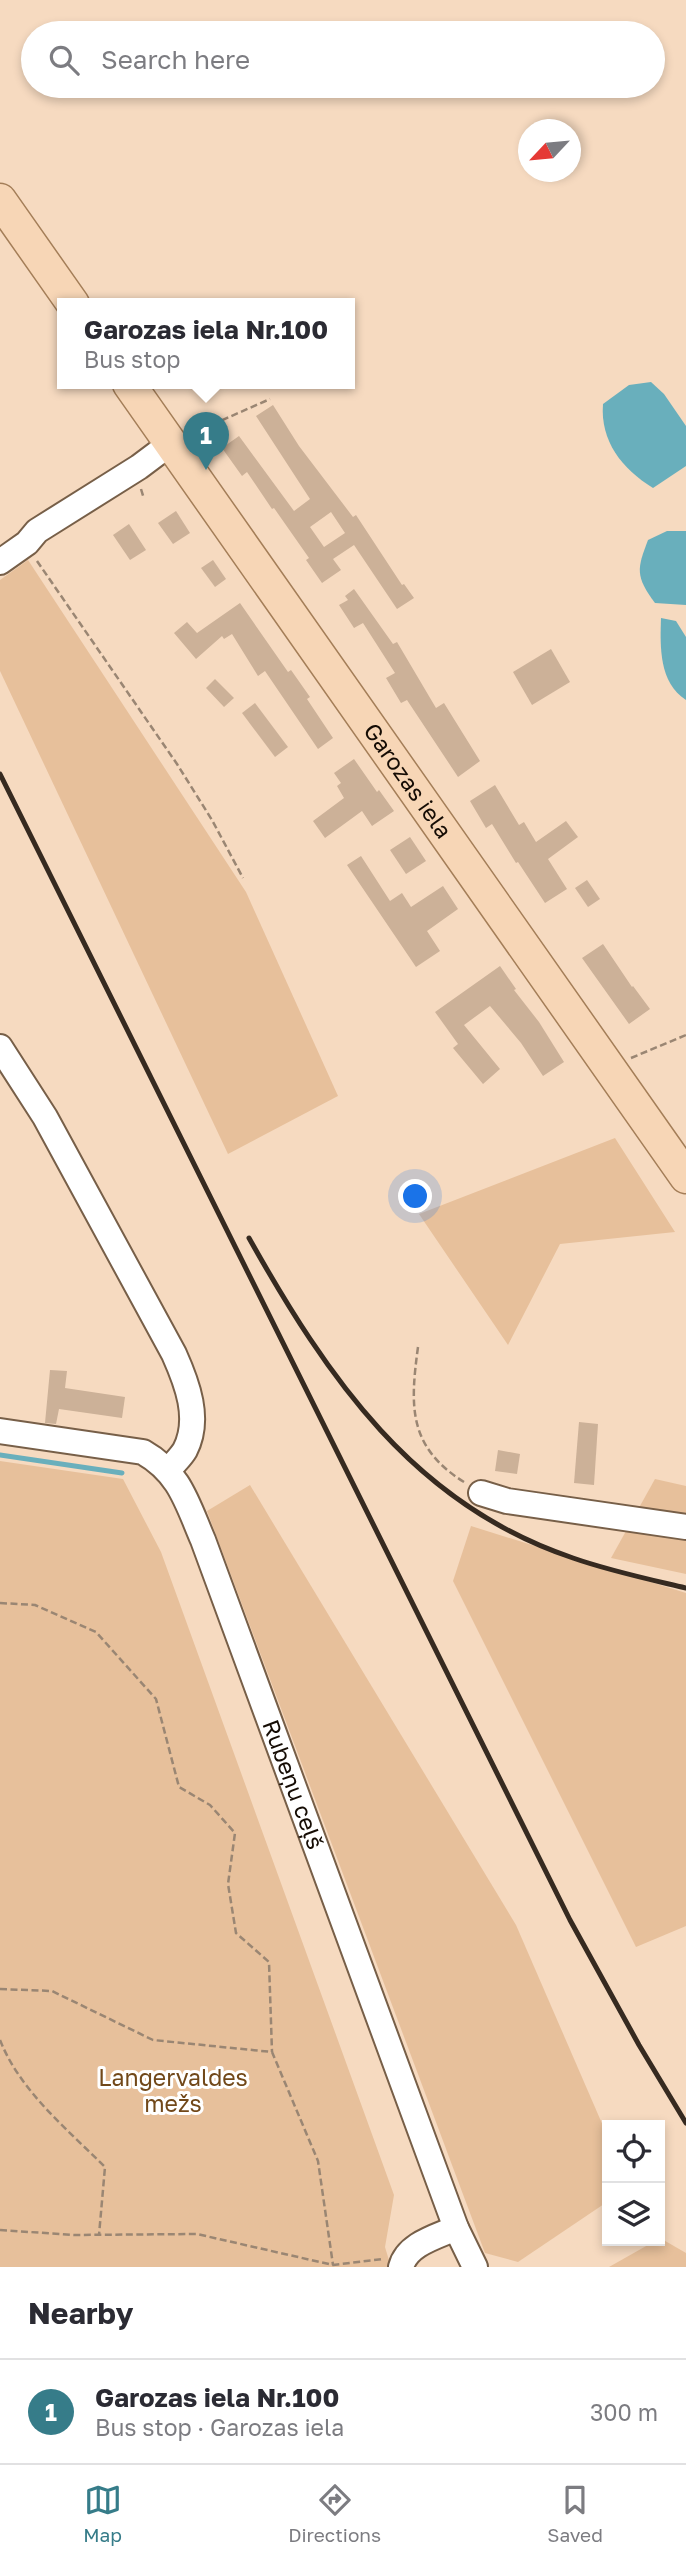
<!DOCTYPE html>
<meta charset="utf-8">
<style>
:root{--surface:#fff;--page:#f2f2f3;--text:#2b2b33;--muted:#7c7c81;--line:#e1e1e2;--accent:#367c89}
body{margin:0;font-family:"Golos Text",sans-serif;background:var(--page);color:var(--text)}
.controls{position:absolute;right:21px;bottom:21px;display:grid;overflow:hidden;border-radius:0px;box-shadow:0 4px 10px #0003}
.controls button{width:63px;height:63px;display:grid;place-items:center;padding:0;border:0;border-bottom:2px solid var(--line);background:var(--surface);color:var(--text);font:35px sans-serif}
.compass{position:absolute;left:518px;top:119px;width:63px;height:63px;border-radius:50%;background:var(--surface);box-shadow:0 4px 10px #0003;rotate:244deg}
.you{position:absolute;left:416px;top:1197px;width:24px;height:24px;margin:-18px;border:5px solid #fff;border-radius:50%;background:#1a73e8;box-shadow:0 0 0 10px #1a73e833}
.badge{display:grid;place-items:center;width:46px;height:46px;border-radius:50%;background:var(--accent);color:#fff;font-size:23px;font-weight:700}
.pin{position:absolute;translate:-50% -58px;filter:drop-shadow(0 2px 4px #0008)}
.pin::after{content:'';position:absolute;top:37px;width:24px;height:21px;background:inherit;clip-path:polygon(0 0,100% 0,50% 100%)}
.popup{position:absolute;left:57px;top:298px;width:298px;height:91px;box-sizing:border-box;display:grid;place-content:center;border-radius:0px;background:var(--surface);filter:drop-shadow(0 2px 5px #0005);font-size:23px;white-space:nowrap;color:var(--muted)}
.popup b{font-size:26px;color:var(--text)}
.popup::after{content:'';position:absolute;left:50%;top:100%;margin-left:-14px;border:14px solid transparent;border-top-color:var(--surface)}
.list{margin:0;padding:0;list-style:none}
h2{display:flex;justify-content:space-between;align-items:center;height:91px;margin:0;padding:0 28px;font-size:30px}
h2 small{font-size:23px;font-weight:400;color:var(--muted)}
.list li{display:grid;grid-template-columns:46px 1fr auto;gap:21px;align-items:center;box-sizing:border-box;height:105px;padding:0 28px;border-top:2px solid var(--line)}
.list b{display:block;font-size:26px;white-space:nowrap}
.list p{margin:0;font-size:23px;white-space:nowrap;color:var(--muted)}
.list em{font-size:23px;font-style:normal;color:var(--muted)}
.icon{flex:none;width:38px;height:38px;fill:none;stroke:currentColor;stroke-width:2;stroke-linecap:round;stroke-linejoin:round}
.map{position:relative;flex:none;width:686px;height:2267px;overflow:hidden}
.search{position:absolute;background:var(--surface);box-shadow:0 4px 10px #0003;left:21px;right:21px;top:21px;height:77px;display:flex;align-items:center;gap:18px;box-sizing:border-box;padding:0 24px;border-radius:38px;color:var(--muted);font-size:26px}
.sheet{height:196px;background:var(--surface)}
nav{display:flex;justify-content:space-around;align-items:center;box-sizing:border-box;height:98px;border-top:2px solid var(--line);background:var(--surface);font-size:19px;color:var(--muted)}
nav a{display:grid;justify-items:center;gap:4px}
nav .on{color:var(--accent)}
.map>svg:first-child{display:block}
.green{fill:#e7c09b}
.water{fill:#69afbc}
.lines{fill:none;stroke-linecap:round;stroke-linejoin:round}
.stream{stroke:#69afbc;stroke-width:5}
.building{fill:#ccb198;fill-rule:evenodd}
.minor-casing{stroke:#775f48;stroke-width:28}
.major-casing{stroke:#a47e58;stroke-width:35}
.path{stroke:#9a8673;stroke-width:2.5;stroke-dasharray:7 3.5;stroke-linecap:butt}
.minor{stroke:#fff;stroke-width:24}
.major{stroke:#f7d6b6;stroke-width:32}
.rail{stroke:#362a20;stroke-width:5}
.labels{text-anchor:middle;stroke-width:6;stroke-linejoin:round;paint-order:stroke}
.street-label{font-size:23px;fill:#150c04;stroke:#fff}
.park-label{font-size:23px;fill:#714819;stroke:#fff}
</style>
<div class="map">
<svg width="686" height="2267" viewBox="0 0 686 2267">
<rect width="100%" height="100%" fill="#f6dac0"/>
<g class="green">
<path d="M28 560 246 892 338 1096 228 1154 0 671V580Z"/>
<path d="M615 1138 675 1232 560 1244 508 1345 419 1214Z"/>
<path d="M0 1461 123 1479 161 1552 394 2195 385 2247 391 2267H0Z"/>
<path d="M655 1479 686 1486V1574L611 1558Z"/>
<path d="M250 1485 516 1925 607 2135V2202L518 2262 485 2253 207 1511Z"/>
<path d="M471 1526 686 1593V1926L636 1947 453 1581Z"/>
<path d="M660 2238 686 2253V2267H609L655 2241H660Z"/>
</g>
<g class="water">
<path d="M651 382 664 394 686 426V466L653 488C622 469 600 441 603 404L629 385Z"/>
<path d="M667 531H686V605L655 603C635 576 637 569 648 540Z"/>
<path d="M661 618 676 621 686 637V700C659 683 660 647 661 618Z"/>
</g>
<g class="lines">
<path class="stream" d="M0 1455 122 1473"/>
</g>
<g class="building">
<path d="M273 405 299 446 353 517 356 515 402 585 404 584 414 598 397 609 354 545 333 559 341 570 322 583 306 560 309 558 274 508 272 509 247 472 242 476 222 448 239 436 294 511 310 499 256 416ZM331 512 345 533 324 547 310 527Z"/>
<path d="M176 511 190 533 173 544 158 523Z"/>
<path d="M129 524 146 550 130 560 113 535Z"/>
<path d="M213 560 226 579 215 587 201 568Z"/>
<path d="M354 589 393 644 397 642 436 708 444 703 480 761 458 777 407 700 401 703 386 678 395 673 363 623 354 628 339 605 348 600 345 596Z"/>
<path d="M240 603 288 672 291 670 310 697 307 699 333 738 318 749 265 671 258 676 232 634 224 639 222 636 196 659 174 633 187 622 197 633Z"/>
<path d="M551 649 570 682 532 705 513 672Z"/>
<path d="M215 679 234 698 224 707 206 688Z"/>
<path d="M255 703 288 747 275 757 242 713Z"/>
<path d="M354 759 377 792 379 790 394 811 372 826 362 811 325 838 313 821 344 798 337 786 341 783 334 773Z"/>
<path d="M495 785 519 825 524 822 536 842 566 821 578 837 548 859 567 889 545 903 518 862 516 863 492 824 486 828 470 801Z"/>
<path d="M410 837 426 861 406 874 390 850Z"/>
<path d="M361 856 390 901 402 893 411 907 443 886 458 909 427 931 440 951 416 967 347 865Z"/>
<path d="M587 880 600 899 588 907 575 888Z"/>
<path d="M603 944 632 987 633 986 650 1009 629 1024 582 958Z"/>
<path d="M500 966 516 989 514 990 539 1022 564 1062 543 1076 521 1043 490 1006 464 1025 500 1069 483 1084 453 1048 458 1044 435 1012Z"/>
<path d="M50 1370 67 1371 65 1388 125 1397 122 1418 59 1409 56 1424 45 1423Z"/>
<path d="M579 1422 598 1424 594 1485 574 1483Z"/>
<path d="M498 1450 520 1454 517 1474 495 1471Z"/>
</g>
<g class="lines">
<defs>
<g id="minor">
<path d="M0 562 27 543 37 531 139 467 171 443"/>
<path d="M0 1047 45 1117 174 1354C187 1383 201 1419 185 1450 181 1457 173 1464 168 1471"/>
<path id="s1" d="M0 1431 143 1452C180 1473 187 1503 203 1540L456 2228 475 2267"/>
<path d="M481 1493 507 1501 686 1527"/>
<path d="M401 2267C407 2244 436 2237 456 2228"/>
</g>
<g id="major">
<path d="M0 200 73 304"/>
<path id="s2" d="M129 384 686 1177"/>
</g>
</defs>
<use href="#minor" class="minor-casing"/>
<use href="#major" class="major-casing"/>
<g class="path">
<path d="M193 433 270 399"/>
<path d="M141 489 144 499"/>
<path d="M37 561 177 764 212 820 243 878"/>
<path d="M631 1058 686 1035"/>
<path d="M418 1347C410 1406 408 1447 464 1482"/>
<path d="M0 1603 35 1605 96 1632 156 1699 179 1787 210 1805 235 1833 228 1884 236 1933 269 1962 272 2052"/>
<path d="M0 1989 52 1991 153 2040 272 2052 318 2161 333 2265"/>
<path d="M0 2040C20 2091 67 2129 105 2167L99 2235"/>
<path d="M0 2230 74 2235 197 2234 333 2265 383 2259"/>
</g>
<use href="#minor" class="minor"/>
<use href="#major" class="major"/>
<g class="rail">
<path d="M0 774 570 1920 639 2045 686 2123"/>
<path d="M249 1238C327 1377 414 1505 573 1558 610 1571 648 1579 686 1588"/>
</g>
</g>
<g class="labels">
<g class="street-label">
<text dy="8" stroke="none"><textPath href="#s2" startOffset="485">Garozas iela</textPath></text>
<text dy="8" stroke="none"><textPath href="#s1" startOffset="514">Rubeņu ceļš</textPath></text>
</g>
<g class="park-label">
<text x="173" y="2086">Langervaldes<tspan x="173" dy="26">mežs</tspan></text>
</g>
</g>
</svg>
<div class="controls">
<button><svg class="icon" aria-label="locate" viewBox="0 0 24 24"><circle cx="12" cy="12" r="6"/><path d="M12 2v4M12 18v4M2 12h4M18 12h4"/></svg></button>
<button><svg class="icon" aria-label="layers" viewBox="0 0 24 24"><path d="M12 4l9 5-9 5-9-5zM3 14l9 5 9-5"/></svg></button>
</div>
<svg class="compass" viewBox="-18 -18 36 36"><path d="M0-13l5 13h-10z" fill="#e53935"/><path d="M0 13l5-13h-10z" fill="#7c7c81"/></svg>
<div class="you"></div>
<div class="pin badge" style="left:206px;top:470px">1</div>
<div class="popup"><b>Garozas iela Nr.100</b>Bus stop</div>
<div class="search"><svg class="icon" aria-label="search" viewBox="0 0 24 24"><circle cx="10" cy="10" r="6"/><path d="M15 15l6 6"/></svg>Search here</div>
</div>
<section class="sheet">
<h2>Nearby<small></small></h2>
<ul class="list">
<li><span class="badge">1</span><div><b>Garozas iela Nr.100</b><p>Bus stop · Garozas iela</p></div><em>300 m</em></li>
</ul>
</section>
<nav>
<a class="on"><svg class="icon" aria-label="map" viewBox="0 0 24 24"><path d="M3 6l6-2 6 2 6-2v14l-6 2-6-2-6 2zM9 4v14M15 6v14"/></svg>Map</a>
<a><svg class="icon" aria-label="directions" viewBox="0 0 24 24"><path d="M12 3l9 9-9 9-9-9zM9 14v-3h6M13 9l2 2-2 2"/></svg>Directions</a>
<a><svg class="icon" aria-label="saved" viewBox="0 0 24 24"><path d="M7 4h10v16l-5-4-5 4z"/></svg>Saved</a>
</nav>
